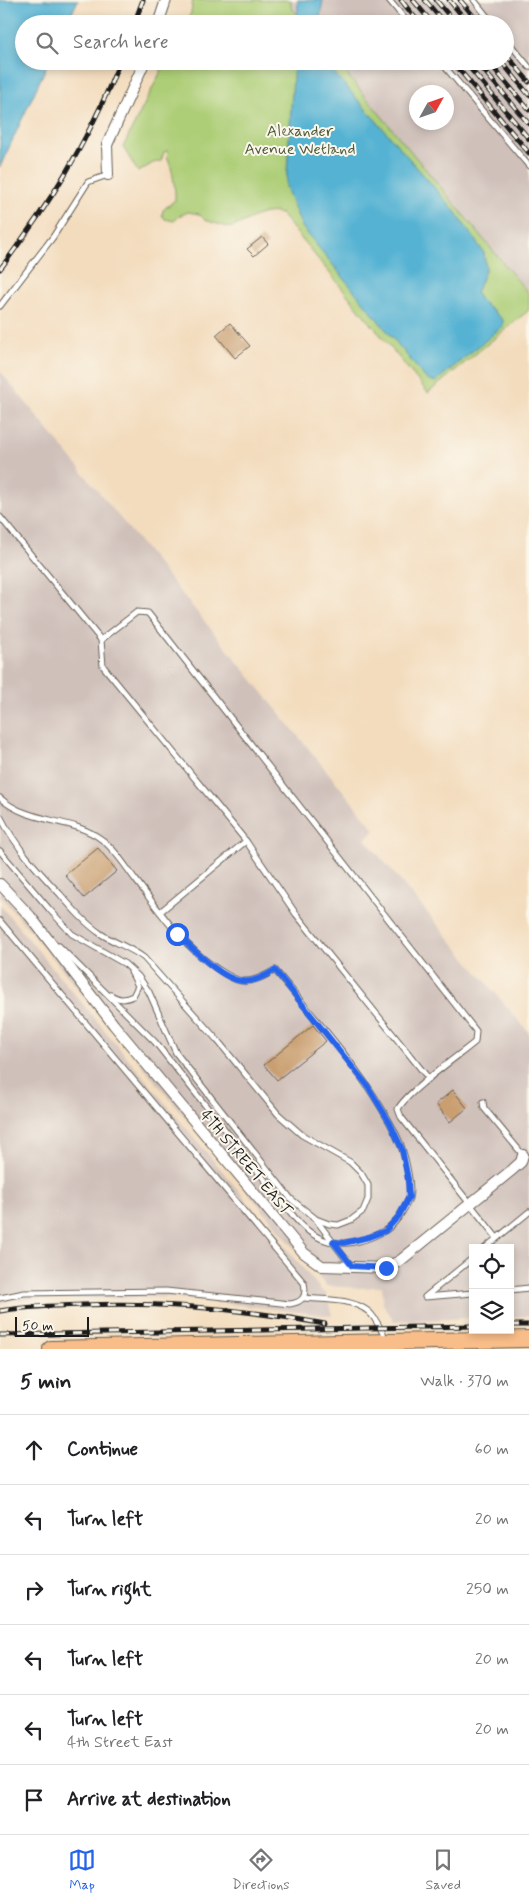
<!DOCTYPE html>
<meta charset="utf-8">
<style>
:root{--surface:#fff;--page:#f2f2f2;--text:#202124;--muted:#757577;--line:#e0e0e0;--accent:#2563eb}
body{margin:0;font-family:Mynerve,sans-serif;background:var(--page);color:var(--text)}
.controls{position:absolute;right:15px;bottom:15px;display:grid;overflow:hidden;border-radius:0px;box-shadow:0 2px 8px #0003}
.controls button{width:45px;height:45px;display:grid;place-items:center;padding:0;border:0;border-bottom:1px solid var(--line);background:var(--surface);color:var(--text);font:25px sans-serif}
.compass{position:absolute;left:409px;top:85px;width:45px;height:45px;border-radius:50%;background:var(--surface);box-shadow:0 2px 8px #0003;rotate:50deg}
.scale{position:absolute;left:15px;bottom:12px;width:74px;box-sizing:border-box;padding-left:5px;border:2px solid #1c1c1c;border-top:0;font-size:14px;line-height:18px;white-space:nowrap;color:#1c1c1c;-webkit-text-stroke:4px #fbf7ec;paint-order:stroke}
.stop{position:absolute;width:15px;height:15px;margin:-11px;border:4px solid #2563eb;border-radius:50%;background:#fff}
.stop.end{background:#2563eb;border-color:#fff;box-shadow:0 1px 5px #0008}
.list{margin:0;padding:0;list-style:none}
h2{display:flex;justify-content:space-between;align-items:center;height:65px;margin:0;padding:0 20px;font-size:21px}
h2 small{font-size:16px;font-weight:400;color:var(--muted)}
.list li{display:grid;grid-template-columns:32px 1fr auto;gap:15px;align-items:center;box-sizing:border-box;height:70px;padding:0 20px;border-top:1px solid var(--line)}
.list b{display:block;font-size:19px;white-space:nowrap}
.list p{margin:0;font-size:16px;white-space:nowrap;color:var(--muted)}
.list em{font-size:16px;font-style:normal;color:var(--muted)}
.icon{flex:none;width:28px;height:28px;fill:none;stroke:currentColor;stroke-width:2;stroke-linecap:round;stroke-linejoin:round}
.map{position:relative;flex:none;width:529px;height:1349px;overflow:hidden}
.search{position:absolute;background:var(--surface);box-shadow:0 2px 8px #0003;left:15px;right:15px;top:15px;height:55px;display:flex;align-items:center;gap:12px;box-sizing:border-box;padding:0 18px;border-radius:28px;color:var(--muted);font-size:19px}
.sheet{height:485px;background:var(--surface)}
nav{display:flex;justify-content:space-around;align-items:center;box-sizing:border-box;height:70px;border-top:1px solid var(--line);background:var(--surface);font-size:14px;color:var(--muted)}
nav a{display:grid;justify-items:center;gap:2px}
nav .on{color:var(--accent)}
.map>svg:first-child{display:block}
.industrial{fill:#cfc0ba;fill-rule:evenodd}
.green{fill:#adce77;stroke:#64754a}
.water{fill:#54b2d3;stroke:#386778}
.building{fill:#c99e6f}
.lines{fill:none;stroke-linecap:round;stroke-linejoin:round}
.service-casing{stroke:#675f54;stroke-width:7}
.minor-casing{stroke:#675f54;stroke-width:12}
.trunk-casing{stroke:#675f54;stroke-width:18}
.service{stroke:#fff;stroke-width:5}
.minor{stroke:#fff;stroke-width:10}
.trunk{stroke:#f8bd89;stroke-width:16}
.rail-casing{stroke:#1c1c1c;stroke-width:5}
.rail{stroke:#fbf7ec;stroke-width:3;stroke-dasharray:9;stroke-linecap:butt}
.route{stroke:#2563eb;stroke-width:6}
.labels{text-anchor:middle;stroke-width:4;stroke-linejoin:round;paint-order:stroke}
.park-label{font-size:16px;fill:#4f5a3c;stroke:#fbf7ec}
.street-label{font-size:16px;fill:#1c1c1c;stroke:#fbf7ec}
</style>
<div class="map">
<svg width="529" height="1349" viewBox="0 0 529 1349">
<rect width="100%" height="100%" fill="#fbf7ec"/>
<filter id="ink" filterUnits="userSpaceOnUse"><feTurbulence type="fractalNoise" baseFrequency=".02" numOctaves="2"/><feDisplacementMap in="SourceGraphic" scale="10" xChannelSelector="R" yChannelSelector="G"/><feConvolveMatrix kernelMatrix="1 2 1 2 8 2 1 2 1" color-interpolation-filters="sRGB"/></filter>
<filter id="wash" filterUnits="userSpaceOnUse"><feTurbulence type="fractalNoise" baseFrequency=".0096" numOctaves="4" result="noise"/><feDisplacementMap in="SourceGraphic" scale="20" xChannelSelector="R" yChannelSelector="G"/><feGaussianBlur stdDeviation="1.12" result="paint"/><feColorMatrix in="noise" values="0 0 0 0 0 0 0 0 0 0 0 0 0 0 0 0 0 1.4 0 .05"/><feComposite in="paint" operator="in"/></filter>
<g filter="url(#wash)">
<rect width="100%" height="100%" fill="#f3dcbd"/>
<g class="industrial">
<path d="M291 0H529V293L336 61H505V24H305L291 7ZM416 92H446V122H416Z"/>
<path d="M0 371 375 830 365 839 529 1033V1316L510 1317V1248H473V1318L394 1321 383 1304 382 1286 365 1288 326 1286 0 895Z"/>
<path d="M0 905 323 1292 326 1293 332 1316 172 1297 12 1300 0 1304Z"/>
</g>
<g class="green">
<path d="M193 0H291V7L305 24H185L191 13Z"/>
<path d="M166 61H336L529 294V310L428 393 281 214C262 208 247 222 230 228L205 220 199 214 188 212 181 215 174 221 165 219 162 215 163 210 175 200C176 191 172 164 167 157L168 151 164 152 161 161 153 163 138 172 123 147Z"/>
</g>
<g class="water">
<path d="M0 0H78L67 24H24V61H49L0 167Z"/>
<path d="M298 0H323L319 24H297Z"/>
<path d="M294 61H324L454 210 484 253 486 268 476 293 480 300 503 320V326L435 382 427 380 302 227 286 187Z"/>
</g>
<g id="blocks">
<g class="building">
<path d="M262 237 268 244 254 256 247 249Z"/>
<path d="M230 323 250 346 235 358 216 335Z"/>
<path d="M98 848 117 871 84 898 65 875Z"/>
<path d="M313 1025 326 1041 277 1080 264 1065Z"/>
<path d="M453 1090 467 1108 450 1122 436 1104Z"/>
</g>
</g>
</g>
<g filter="url(#ink)">
<use href="#blocks" fill-opacity="0" stroke="#675f54" stroke-width="1"/>
<g class="lines">
<defs>
<g id="service">
<path d="M389 0 409 24"/>
<path d="M474 0 493 24"/>
<path d="M505 38 529 67"/>
<path d="M440 61 529 166"/>
<path d="M0 306 53 237 88 182 108 175"/>
<path d="M0 517 101 640 103 666 246 841 296 914 429 1079"/>
<path d="M101 640 137 612 148 613 476 1031 475 1042C457 1057 408 1091 398 1109L401 1117 497 1238"/>
<path d="M0 798C29 824 71 817 101 839 115 849 125 866 135 879 160 912 182 945 216 968 224 973 235 981 243 981 255 982 266 975 275 970 312 1015 352 1059 382 1109 389 1121 398 1135 402 1149 406 1160 412 1188 409 1198 405 1210 394 1226 384 1231 370 1239 348 1246 332 1242 317 1239 305 1230 295 1218L155 1042 59 946"/>
<path d="M0 816C16 847 36 869 60 894 72 908 85 923 101 934 115 943 131 948 144 958L218 1041 278 1114 302 1135 350 1162 361 1173 368 1185V1199L363 1211 351 1220 338 1225 329 1224 316 1219 291 1199 176 1053 149 992 138 976 125 964 72 934 50 910 0 851"/>
<path d="M160 912 246 841"/>
<path d="M0 921 304 1283C307 1296 303 1302 290 1304L166 1291 24 1293 0 1298"/>
<path d="M111 995C119 1000 124 1000 133 996L138 986 131 972"/>
<path d="M483 1102 484 1108 523 1155"/>
<path d="M317 1221 351 1266"/>
<path d="M485 1248 529 1212"/>
<path d="M473 1258 425 1297 473 1293"/>
<path d="M510 1290 529 1288"/>
<path d="M304 1298C325 1300 352 1298 369 1312 376 1318 381 1330 386 1339"/>
</g>
<g id="minor">
<path d="M158 24 166 0"/>
<path d="M108 175 107 145 145 61"/>
<path d="M0 884 30 916 114 1025 304 1253 322 1266 386 1268 401 1260 512 1170 521 1162 523 1155"/>
</g>
<path id="trunk" d="M51 1349 529 1339"/>
</defs>
<use href="#service" class="service-casing"/>
<use href="#minor" class="minor-casing"/>
<use href="#trunk" class="trunk-casing"/>
<use href="#service" class="service"/>
<use href="#minor" class="minor"/>
<use href="#trunk" class="trunk"/>
<defs>
<g id="rail">
<path d="M401 0 420 24"/>
<path d="M413 0 433 24"/>
<path d="M425 0 445 24"/>
<path d="M436 0 456 24"/>
<path d="M449 0 469 24"/>
<path d="M460 0 480 24"/>
<path d="M134 24 143 0"/>
<path d="M505 53 529 82"/>
<path d="M452 61 529 153"/>
<path d="M464 61 529 139"/>
<path d="M476 61 529 124"/>
<path d="M488 61 529 110"/>
<path d="M501 61 529 95"/>
<path d="M0 269C9 258 17 246 25 235 64 181 96 123 120 61"/>
<path d="M0 1311C28 1306 55 1306 83 1305 165 1302 245 1309 325 1324"/>
<path d="M510 1325H529"/>
<path d="M0 1335 473 1326"/>
</g>
</defs>
<use href="#rail" class="rail-casing"/>
<use href="#rail" class="rail"/>
</g>
</g>
<g class="lines" filter="url(#ink)">
<path class="route" d="M177 934C192 948 221 979 242 981 254 983 266 975 275 970L367 1085 390 1123 402 1149 408 1179 409 1197 399 1216 385 1231 369 1237 344 1243 333 1242 352 1266 386 1268"/>
</g>
<g class="labels">
<g class="park-label">
<text x="300" y="136">Alexander<tspan x="300" dy="18">Avenue Wetland</tspan></text>
</g>
<g class="street-label">
<text transform="translate(247 1162) rotate(50)" y="6">4TH STREET EAST</text>
</g>
</g>
</svg>
<div class="controls">
<button><svg class="icon" aria-label="locate" viewBox="0 0 24 24"><circle cx="12" cy="12" r="6"/><path d="M12 2v4M12 18v4M2 12h4M18 12h4"/></svg></button>
<button><svg class="icon" aria-label="layers" viewBox="0 0 24 24"><path d="M12 4l9 5-9 5-9-5zM3 14l9 5 9-5"/></svg></button>
</div>
<svg class="compass" viewBox="-18 -18 36 36"><path d="M0-13l5 13h-10z" fill="#e53935"/><path d="M0 13l5-13h-10z" fill="#757577"/></svg>
<div class="scale">50 m</div>
<div class="stop" style="left:177px;top:934px"></div>
<div class="stop end" style="left:386px;top:1268px"></div>
<div class="search"><svg class="icon" aria-label="search" viewBox="0 0 24 24"><circle cx="10" cy="10" r="6"/><path d="M15 15l6 6"/></svg>Search here</div>
</div>
<section class="sheet">
<h2>5 min<small>Walk · 370 m</small></h2>
<ul class="list">
<li><svg class="icon" aria-label="ahead" viewBox="0 0 24 24"><path d="M12 20V5M6 11l6-6 6 6"/></svg><div><b>Continue</b></div><em>60 m</em></li>
<li><svg class="icon" aria-label="left" viewBox="0 0 24 24"><path d="M17 20v-9H6M10 6l-5 5 5 5"/></svg><div><b>Turn left</b></div><em>20 m</em></li>
<li><svg class="icon" aria-label="right" viewBox="0 0 24 24"><path d="M7 20v-9h11M14 6l5 5-5 5"/></svg><div><b>Turn right</b></div><em>250 m</em></li>
<li><svg class="icon" aria-label="left" viewBox="0 0 24 24"><path d="M17 20v-9H6M10 6l-5 5 5 5"/></svg><div><b>Turn left</b></div><em>20 m</em></li>
<li><svg class="icon" aria-label="left" viewBox="0 0 24 24"><path d="M17 20v-9H6M10 6l-5 5 5 5"/></svg><div><b>Turn left</b><p>4th Street East</p></div><em>20 m</em></li>
<li><svg class="icon" aria-label="arrive" viewBox="0 0 24 24"><path d="M6 21V4h12l-3 4 3 4H6"/></svg><div><b>Arrive at destination</b></div></li>
</ul>
</section>
<nav>
<a class="on"><svg class="icon" aria-label="map" viewBox="0 0 24 24"><path d="M3 6l6-2 6 2 6-2v14l-6 2-6-2-6 2zM9 4v14M15 6v14"/></svg>Map</a>
<a><svg class="icon" aria-label="directions" viewBox="0 0 24 24"><path d="M12 3l9 9-9 9-9-9zM9 14v-3h6M13 9l2 2-2 2"/></svg>Directions</a>
<a><svg class="icon" aria-label="saved" viewBox="0 0 24 24"><path d="M7 4h10v16l-5-4-5 4z"/></svg>Saved</a>
</nav>
